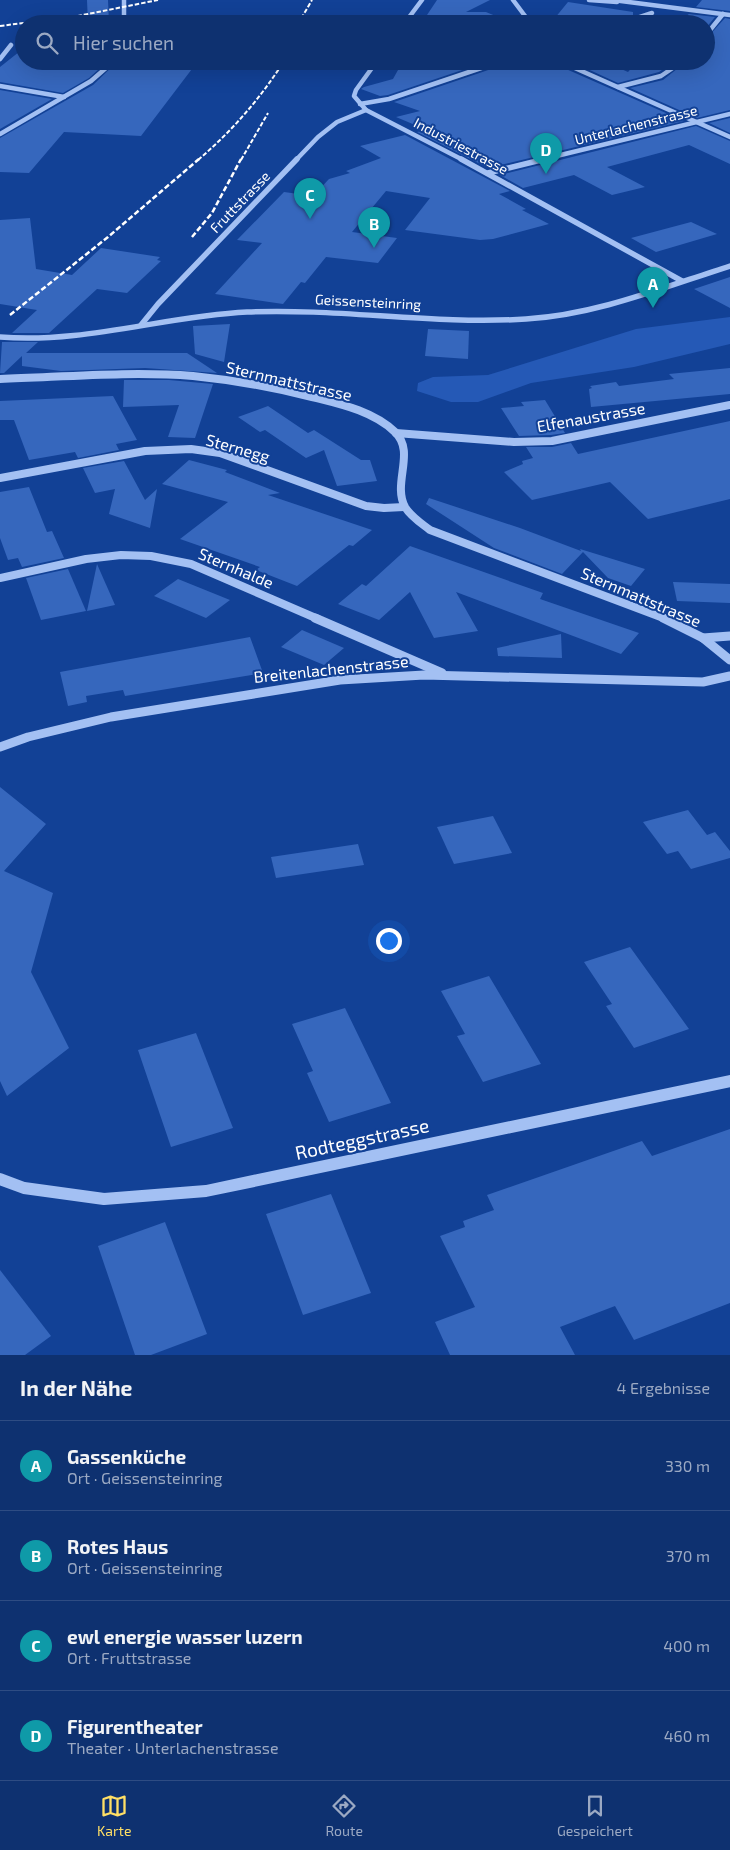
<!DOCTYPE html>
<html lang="de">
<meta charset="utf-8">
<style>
:root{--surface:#0e3170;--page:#173975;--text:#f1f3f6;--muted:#9ba9c3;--line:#2e4c83;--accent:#ffdf65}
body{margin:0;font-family:"Exo 2",sans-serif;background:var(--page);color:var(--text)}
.you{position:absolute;left:388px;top:940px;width:18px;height:18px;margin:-12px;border:4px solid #fff;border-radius:50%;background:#1a73e8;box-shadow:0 0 0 8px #1a73e833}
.badge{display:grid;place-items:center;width:32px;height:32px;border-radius:50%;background:var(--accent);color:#fff;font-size:16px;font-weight:700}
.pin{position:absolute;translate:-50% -41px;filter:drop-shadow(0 1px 2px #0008)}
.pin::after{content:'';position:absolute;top:26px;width:18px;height:15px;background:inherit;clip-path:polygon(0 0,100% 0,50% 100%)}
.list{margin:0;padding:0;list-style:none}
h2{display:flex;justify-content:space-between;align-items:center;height:65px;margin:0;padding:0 20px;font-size:21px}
h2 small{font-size:16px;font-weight:400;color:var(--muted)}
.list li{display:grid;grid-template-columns:32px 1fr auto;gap:15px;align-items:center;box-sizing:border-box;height:90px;padding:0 20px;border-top:1px solid var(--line)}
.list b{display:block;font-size:19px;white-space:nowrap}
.list p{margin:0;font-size:16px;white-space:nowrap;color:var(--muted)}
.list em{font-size:16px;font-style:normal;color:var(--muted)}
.icon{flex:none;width:28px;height:28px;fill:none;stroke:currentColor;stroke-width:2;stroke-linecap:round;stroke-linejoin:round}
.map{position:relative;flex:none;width:730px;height:1355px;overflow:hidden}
.search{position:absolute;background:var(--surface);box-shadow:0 5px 20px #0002;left:15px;right:15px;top:15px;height:55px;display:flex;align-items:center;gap:12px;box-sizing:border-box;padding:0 18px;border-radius:28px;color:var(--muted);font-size:19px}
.sheet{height:425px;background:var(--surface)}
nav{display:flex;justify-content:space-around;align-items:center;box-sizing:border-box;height:70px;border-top:1px solid var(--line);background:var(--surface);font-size:14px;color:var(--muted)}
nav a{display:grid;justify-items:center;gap:2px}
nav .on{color:var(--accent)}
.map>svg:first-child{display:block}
.green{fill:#2559b6}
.building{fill:#3667bd}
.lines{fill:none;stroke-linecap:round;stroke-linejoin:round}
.minor-far4{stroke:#a3c0f3;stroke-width:4.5}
.minor-far3{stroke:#a3c0f3;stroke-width:5.5}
.minor-far2{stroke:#a3c0f3;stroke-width:8}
.minor-far1{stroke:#a3c0f3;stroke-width:9}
.minor{stroke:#a3c0f3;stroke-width:12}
.rail-far1{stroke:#fff;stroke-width:2;stroke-dasharray:4.5 2;stroke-linecap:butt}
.rail{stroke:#fff;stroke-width:2.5;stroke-dasharray:5.5 2.5;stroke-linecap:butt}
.labels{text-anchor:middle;stroke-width:4;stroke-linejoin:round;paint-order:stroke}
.far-street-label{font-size:14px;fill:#fff;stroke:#124196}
.street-label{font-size:16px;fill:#fff;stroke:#124196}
.near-street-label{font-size:19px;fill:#fff;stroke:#124196}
</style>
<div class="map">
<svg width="730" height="1355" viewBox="0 0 730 1355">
<rect width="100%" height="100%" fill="#124196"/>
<path class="green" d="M730 317V344L634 367 531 383 478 402H451L417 391 418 383 433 377 488 375 636 329Z"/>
<g class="building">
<path d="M87 0H108L109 24H88Z"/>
<path d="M437 0H490L466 12H486L515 24H421Z"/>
<path d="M702 0H730V11L696 7Z"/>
<path d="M568 2 633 12V15L617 20 615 24H550Z"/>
<path d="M689 14 715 17 706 28V24H670L678 15 686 16Z"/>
<path d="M725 18 730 19V110L697 118 630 88 663 80 687 61H706V39Z"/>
<path d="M24 48V61H108L89 78 63 93 0 82V67Z"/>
<path d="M118 61H198L141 136 64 132 29 173 0 172V138L93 85Z"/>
<path d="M403 61H489L388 95 380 96 361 89 364 87 393 79Z"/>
<path d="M506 61H555L557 65 684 121 488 168 417 132 427 130 396 117 420 111 394 102 503 65Z"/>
<path d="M570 61H603L628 72 638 61H675L659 72 618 83Z"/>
<path d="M0 90 52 99 0 129Z"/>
<path d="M730 118V133L709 123Z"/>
<path d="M696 126 730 141V164L689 145 607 167 645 187 612 195 574 175 523 188 500 175Z"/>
<path d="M405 135 510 191 499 194 526 209 522 210 549 224 493 239 480 240 405 230 430 198 386 191 352 232 397 238 378 263 326 257 305 283 301 282 283 304 215 294 262 243 237 240 284 192 313 196 329 179 350 173 346 171 381 158 360 146Z"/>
<path d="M30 218 36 269 72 275 101 248 160 257 157 260 161 261 127 293 97 289 49 333H12L37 310 0 304V220Z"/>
<path d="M691 222 717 234 656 252 631 238Z"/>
<path d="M730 277V308L694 289Z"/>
<path d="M230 324 224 362 195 354 193 326Z"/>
<path d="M428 329 469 331 468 359 425 356Z"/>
<path d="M2 342H38L26 353H187L217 373 145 368 61 371 22 366V356L4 373H0Z"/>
<path d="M730 368V394L591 407 589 389 592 388 590 386 616 382 619 386 674 379 669 374Z"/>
<path d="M124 380H169L213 384 195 438 168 437 179 405 123 407Z"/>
<path d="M113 396 137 440 116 444 119 450 78 458 75 452 29 460 14 420H0V401Z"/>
<path d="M545 400 565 433 551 435 519 436 501 408 524 406 521 402Z"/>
<path d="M268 406 308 433 314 430 361 460H370L377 481 337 486 324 450 306 458 265 430 260 432 238 417Z"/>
<path d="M730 421V499L648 519 610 482 532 500 504 472 523 464 522 461 533 458 526 447H552L571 443 578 454Z"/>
<path d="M189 460 227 470 225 472 280 493 268 495 372 530 353 546 349 545 297 586 256 570 260 567 180 539 228 502 162 484Z"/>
<path d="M124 461 145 500 157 489 150 528 109 514 115 489 95 493 83 468Z"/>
<path d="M29 487 47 532 52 531 64 558 22 567 18 558 8 560 0 538V492Z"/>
<path d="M429 498 520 528 581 551 580 549 645 569 631 586 608 578 583 552 562 574 494 548 426 504Z"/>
<path d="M410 546 543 593 540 599 639 633 621 654 456 592 478 631 434 638 410 592 379 620 338 604 362 584 366 586Z"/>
<path d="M97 564 115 605 87 611Z"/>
<path d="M68 569 86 611 41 620 26 578Z"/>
<path d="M178 579 230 600 206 618 154 596Z"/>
<path d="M673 582 730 584V603L677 601Z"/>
<path d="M302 630 344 648 324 665 281 647Z"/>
<path d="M561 634 562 658 498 656 497 648Z"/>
<path d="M250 637 263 673 125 696 123 690 86 696 87 702 68 706 60 672Z"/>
<path d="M0 787 46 824 4 871 53 893 31 972 69 1048 7 1096 0 1081Z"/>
<path d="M688 810 707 835 715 832 730 851V858L691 869 678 851 667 854 643 822Z"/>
<path d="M493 816 512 853 454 864 437 827Z"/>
<path d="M358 844 364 865 276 878 271 857Z"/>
<path d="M630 947 689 1029 634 1048 606 1006 612 1004 584 962Z"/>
<path d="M489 976 541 1064 483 1082 457 1036 465 1034 441 991Z"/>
<path d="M345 1008 391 1103 329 1122 307 1073 313 1071 292 1024Z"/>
<path d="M196 1033 233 1128 171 1147 138 1050Z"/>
<path d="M730 1129V1303L634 1340 615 1306 560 1327 575 1355H450L435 1322 475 1307 440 1236 465 1227 463 1221 494 1210 487 1195 642 1141 652 1156Z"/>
<path d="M331 1194 371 1293 303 1315 266 1214Z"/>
<path d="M165 1222 207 1334 151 1355H135L98 1246Z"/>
<path d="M0 1270 51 1336 25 1355H0Z"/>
</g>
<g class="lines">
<g class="minor-far4">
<path d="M124 0V24"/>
<path d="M513 0 531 24"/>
<path d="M589 0 617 2"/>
<path d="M613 0 730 15"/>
<path d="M404 24 422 0"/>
<path d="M619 24 652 13"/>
<path d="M706 35 723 14"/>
<path d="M0 59 11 45"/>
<path d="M377 61 356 90 354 96 366 110 463 160"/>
<path d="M559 61 730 137"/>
<path d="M0 86 64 97"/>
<path d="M618 87 661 76 683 61"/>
<path d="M360 104 389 99 502 61"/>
<path d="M0 134 91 81 114 61"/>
<path d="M296 160 318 137 337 122 366 110"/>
<path d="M540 160 730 114"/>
</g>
<g class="minor-far3">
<path d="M461 159 682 281"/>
<path d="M488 173 545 159"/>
<path d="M141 325 158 304 297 159"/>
<path d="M0 337C84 344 164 316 247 312 340 308 433 325 526 319 596 315 664 287 730 266"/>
</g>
<g class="minor-far2">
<path d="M0 379C64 377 129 371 193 376 233 380 272 387 312 397 340 404 373 411 395 432 416 452 392 483 405 507 411 517 421 523 430 530L666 619"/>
<path d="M396 433 514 442 552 441 730 405"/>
<path d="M0 478 145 451 191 449 220 453 366 506 384 508 404 507"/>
<path d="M0 578 86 559 121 555 151 556 191 564 318 619"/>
</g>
<g class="minor-far1">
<path d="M315 618 442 673"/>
<path d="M663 618 703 638 730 660"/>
<path d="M703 638 730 636"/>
<path d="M0 747 28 737 111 717 340 680 424 675 703 682 730 676"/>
</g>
<path class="minor" d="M0 1179 24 1188 104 1199 206 1191 730 1081"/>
<g class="rail-far1">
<path d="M298 24 312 0"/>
<path d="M0 26 78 16 158 0"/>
<path d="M198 160C232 131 260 99 284 61"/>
<path d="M241 160 268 113"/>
</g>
<g class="rail">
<path d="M192 237 212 213 241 159"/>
<path d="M10 315 108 237 199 159"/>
</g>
</g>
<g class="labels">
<g class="far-street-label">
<text transform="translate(636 125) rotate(-14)" y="5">Unterlachenstrasse</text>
<text transform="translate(461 146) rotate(28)" y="5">Industriestrasse</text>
<text transform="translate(240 202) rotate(-46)" y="5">Fruttstrasse</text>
<text transform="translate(368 302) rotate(3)" y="5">Geissensteinring</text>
</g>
<g class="street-label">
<text transform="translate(289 381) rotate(13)" y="6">Sternmattstrasse</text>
<text transform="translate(591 417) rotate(-10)" y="6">Elfenaustrasse</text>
<text transform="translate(238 448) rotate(16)" y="6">Sternegg</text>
<text transform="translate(236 568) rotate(23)" y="6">Sternhalde</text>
<text transform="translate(641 597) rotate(23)" y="6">Sternmattstrasse</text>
<text transform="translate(331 669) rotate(-6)" y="6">Breitenlachenstrasse</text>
</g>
<g class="near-street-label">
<text transform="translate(362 1139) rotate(-12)" y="7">Rodteggstrasse</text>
</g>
</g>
</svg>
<div class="you"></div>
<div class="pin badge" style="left:653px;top:308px;background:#0f9aa8">A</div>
<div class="pin badge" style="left:374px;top:248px;background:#0f9aa8">B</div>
<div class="pin badge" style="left:310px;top:219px;background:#0f9aa8">C</div>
<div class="pin badge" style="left:546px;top:174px;background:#0f9aa8">D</div>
<div class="search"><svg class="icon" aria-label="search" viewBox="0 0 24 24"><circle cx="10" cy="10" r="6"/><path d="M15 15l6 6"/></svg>Hier suchen</div>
</div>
<section class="sheet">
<h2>In der Nähe<small>4 Ergebnisse</small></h2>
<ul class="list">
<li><span class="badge" style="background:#0f9aa8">A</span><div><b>Gassenküche</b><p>Ort · Geissensteinring</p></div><em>330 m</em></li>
<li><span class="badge" style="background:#0f9aa8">B</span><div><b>Rotes Haus</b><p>Ort · Geissensteinring</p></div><em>370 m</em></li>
<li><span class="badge" style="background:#0f9aa8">C</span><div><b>ewl energie wasser luzern</b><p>Ort · Fruttstrasse</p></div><em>400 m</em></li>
<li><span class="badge" style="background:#0f9aa8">D</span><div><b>Figurentheater</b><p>Theater · Unterlachenstrasse</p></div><em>460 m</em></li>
</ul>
</section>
<nav>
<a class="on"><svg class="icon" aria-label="map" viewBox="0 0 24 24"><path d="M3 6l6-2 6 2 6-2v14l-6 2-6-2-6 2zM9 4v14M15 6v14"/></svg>Karte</a>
<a><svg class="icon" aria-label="directions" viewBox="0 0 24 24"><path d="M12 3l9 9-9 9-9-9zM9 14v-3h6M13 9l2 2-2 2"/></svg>Route</a>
<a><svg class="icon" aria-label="saved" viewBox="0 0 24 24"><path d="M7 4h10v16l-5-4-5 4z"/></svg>Gespeichert</a>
</nav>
